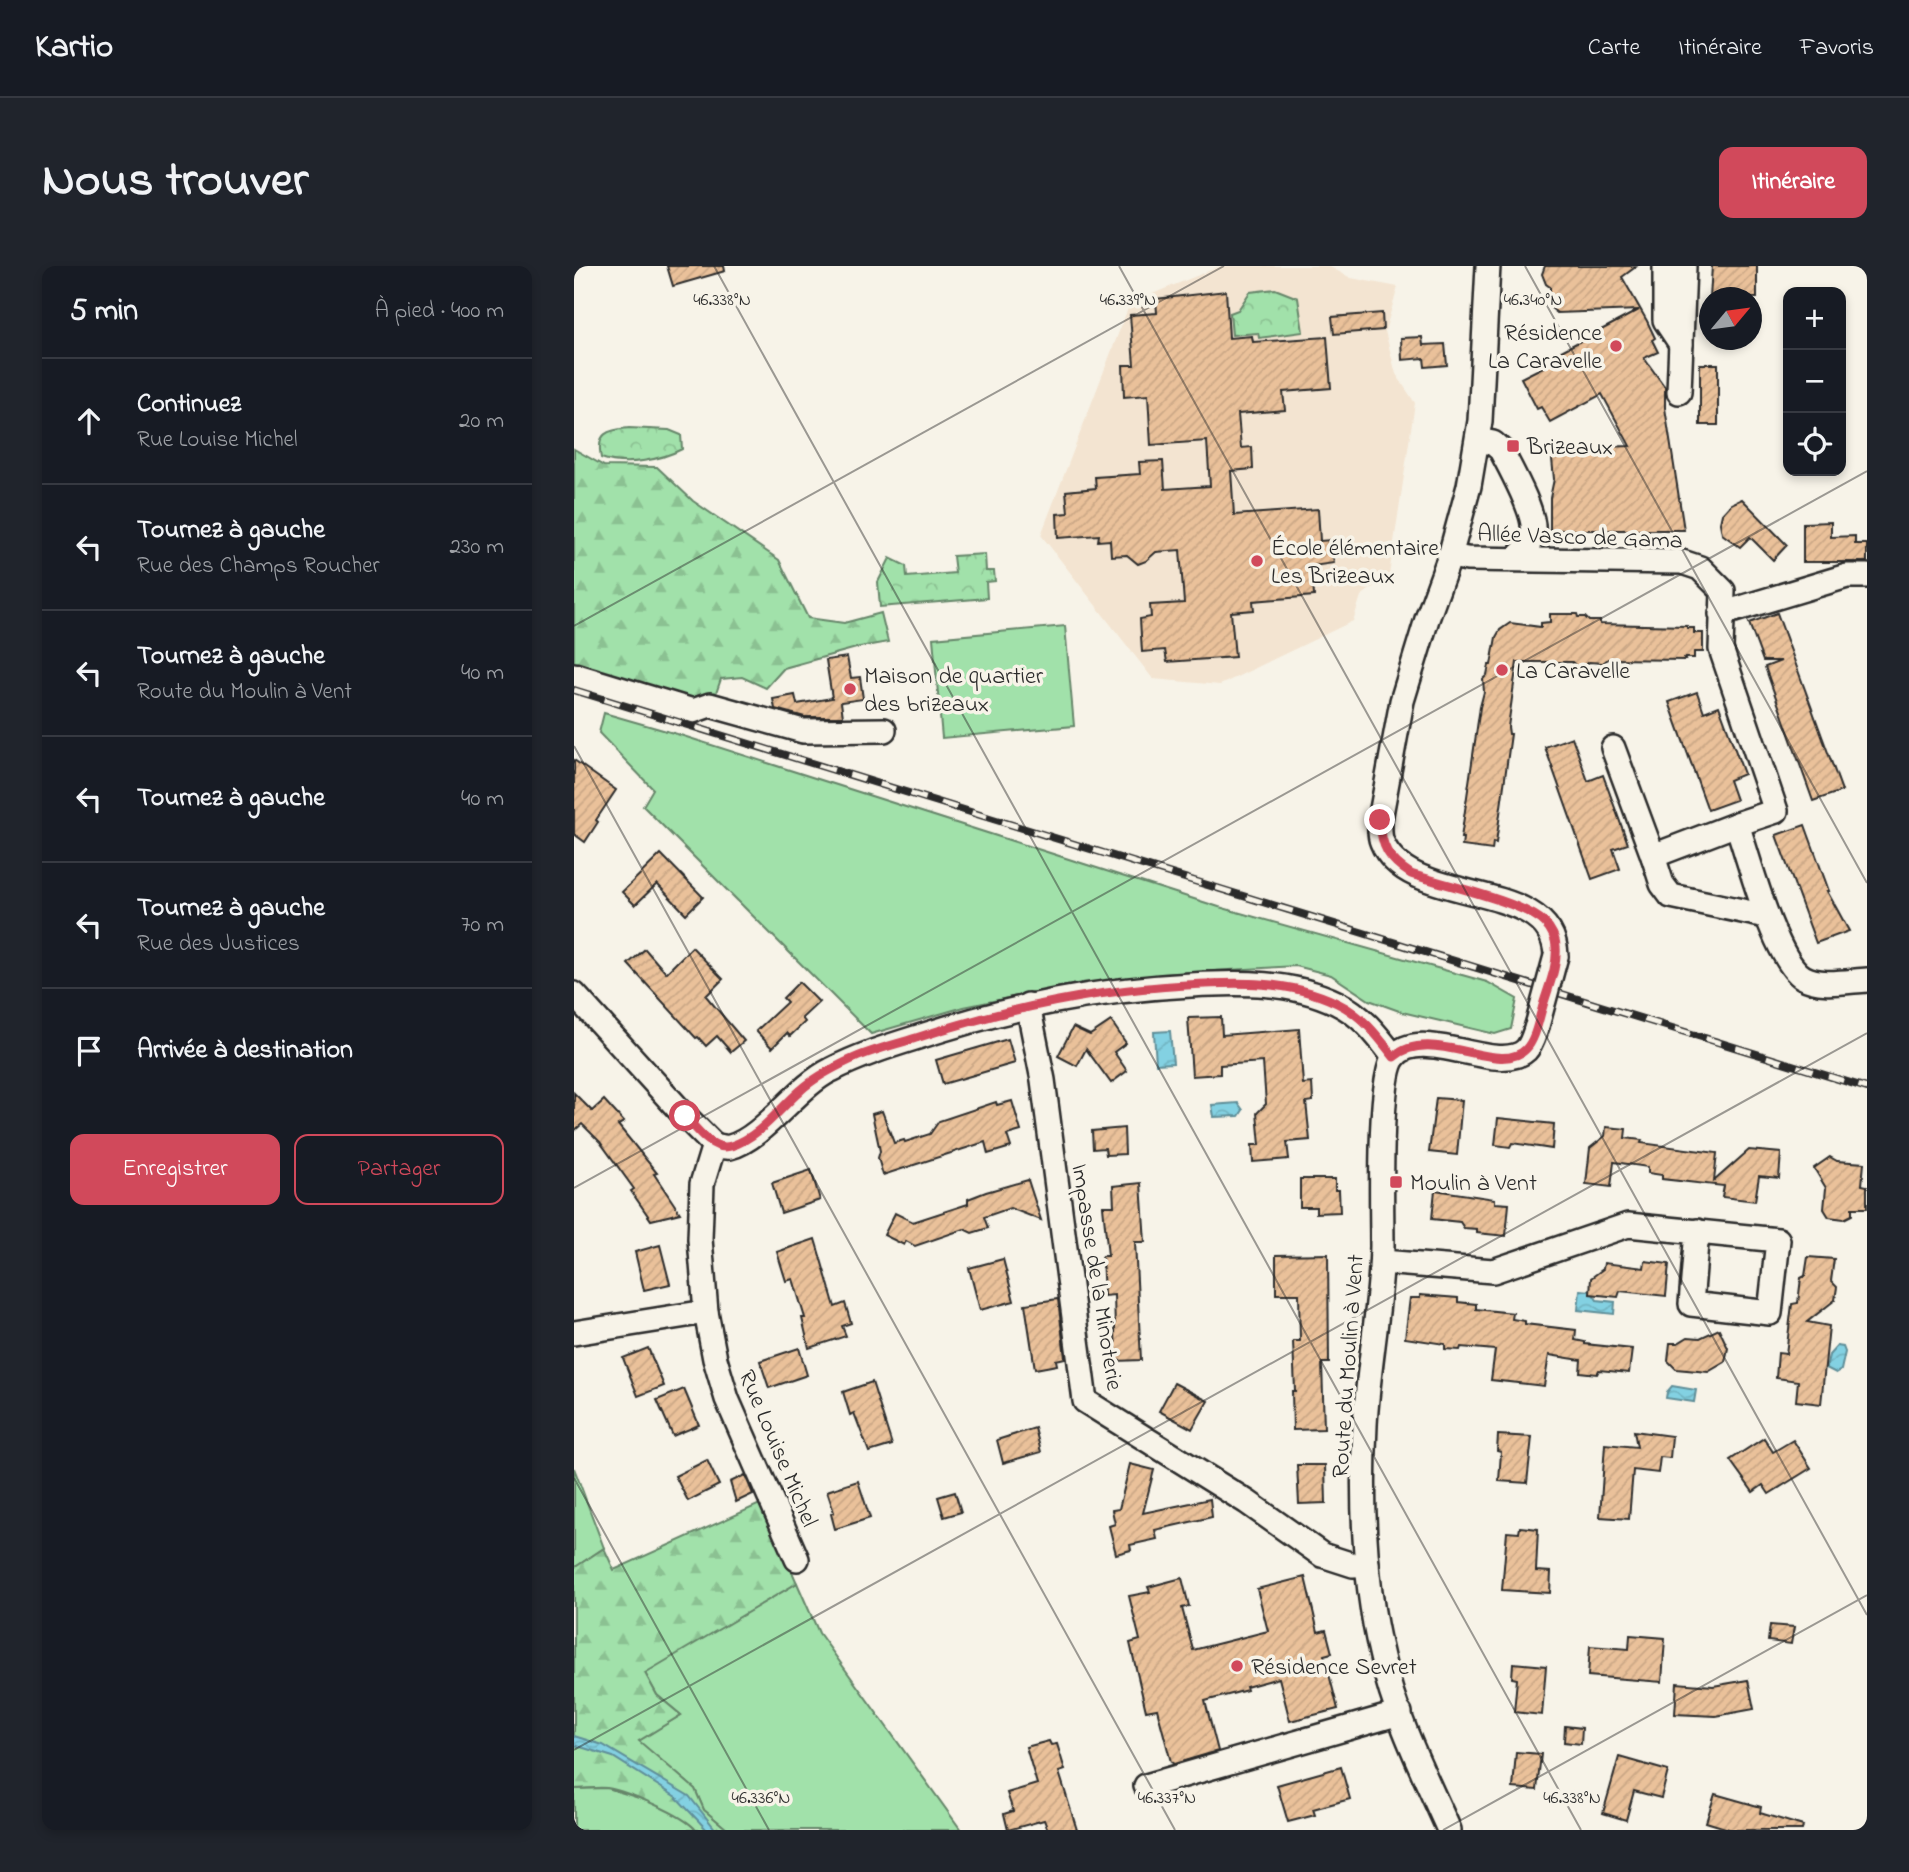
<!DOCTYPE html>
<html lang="fr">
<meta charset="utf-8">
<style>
:root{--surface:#171b24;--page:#20242c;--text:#f1f3f6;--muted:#9ea1a6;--line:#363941;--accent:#d1495b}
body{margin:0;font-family:"Indie Flower",sans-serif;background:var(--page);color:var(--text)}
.controls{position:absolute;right:21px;top:21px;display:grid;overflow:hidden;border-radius:14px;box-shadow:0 4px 10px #0003}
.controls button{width:63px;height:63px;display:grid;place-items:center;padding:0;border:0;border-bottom:2px solid var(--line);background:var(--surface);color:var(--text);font:35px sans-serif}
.compass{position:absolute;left:1125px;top:21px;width:63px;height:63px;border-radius:50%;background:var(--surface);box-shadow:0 4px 10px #0003;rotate:61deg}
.stop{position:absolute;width:21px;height:21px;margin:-16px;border:5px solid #d1495b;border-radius:50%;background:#fff}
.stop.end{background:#d1495b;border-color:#fff;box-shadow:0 2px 7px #0008}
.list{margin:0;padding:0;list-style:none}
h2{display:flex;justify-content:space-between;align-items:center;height:91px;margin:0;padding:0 28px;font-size:30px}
h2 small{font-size:23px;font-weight:400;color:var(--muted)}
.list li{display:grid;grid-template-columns:46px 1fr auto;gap:21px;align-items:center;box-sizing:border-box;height:126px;padding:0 28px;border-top:2px solid var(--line)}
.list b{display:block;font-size:26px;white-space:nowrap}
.list p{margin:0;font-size:23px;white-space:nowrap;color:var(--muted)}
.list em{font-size:23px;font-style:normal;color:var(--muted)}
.actions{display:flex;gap:14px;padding:21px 28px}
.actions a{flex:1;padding:16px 0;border:2px solid var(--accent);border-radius:14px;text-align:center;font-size:24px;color:var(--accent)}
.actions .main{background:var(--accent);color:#fff}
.icon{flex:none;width:38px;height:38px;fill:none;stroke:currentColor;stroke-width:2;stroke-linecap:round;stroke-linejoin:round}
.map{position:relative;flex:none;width:1293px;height:1564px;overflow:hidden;border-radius:14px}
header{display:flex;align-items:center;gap:42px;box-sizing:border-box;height:98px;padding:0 35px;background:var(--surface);border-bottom:2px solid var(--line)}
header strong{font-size:33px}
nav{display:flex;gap:38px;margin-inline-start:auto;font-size:24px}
.intro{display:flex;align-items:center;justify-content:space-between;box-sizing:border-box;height:168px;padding:0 42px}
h1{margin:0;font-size:49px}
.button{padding:18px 32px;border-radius:14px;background:var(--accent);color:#fff;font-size:24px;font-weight:700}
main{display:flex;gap:42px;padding:0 42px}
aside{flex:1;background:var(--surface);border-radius:14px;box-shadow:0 4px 10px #0003}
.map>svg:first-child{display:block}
.built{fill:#f3e4d1}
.green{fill:#a1e1aa;stroke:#66866a;stroke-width:2}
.forest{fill:url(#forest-firs);stroke:#66866a;stroke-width:2}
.park{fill:url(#park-crowns);stroke:#66866a;stroke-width:2}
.water{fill:url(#water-waves);stroke:#608f99;stroke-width:2}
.building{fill:url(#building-hatch);stroke:#2b2b2b;stroke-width:2}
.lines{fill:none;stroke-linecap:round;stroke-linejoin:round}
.minor-casing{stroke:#2b2b2b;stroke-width:28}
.minor{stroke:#f7f3e8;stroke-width:23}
.rail-casing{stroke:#2b2b2b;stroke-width:8}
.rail{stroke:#f7f3e8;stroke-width:5;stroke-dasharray:16;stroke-linecap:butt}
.minor-bridge-casing{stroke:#2b2b2b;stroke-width:28;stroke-linecap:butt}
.minor-bridge{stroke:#f7f3e8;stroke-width:23}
.route{stroke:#d1495b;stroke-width:9}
.ticks{fill:none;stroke:#2b2b2b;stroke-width:2;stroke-opacity:0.45}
.poi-dot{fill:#d1495b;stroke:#f7f3e8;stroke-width:2.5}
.labels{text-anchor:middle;stroke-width:7;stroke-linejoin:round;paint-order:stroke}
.poi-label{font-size:24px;fill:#2b2b2b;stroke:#f7f3e8;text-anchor:start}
.street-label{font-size:24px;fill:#2b2b2b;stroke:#f7f3e8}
.ticks-label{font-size:18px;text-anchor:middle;fill:#2b2b2b;stroke:#f7f3e8;stroke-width:7;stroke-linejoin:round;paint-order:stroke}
</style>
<header>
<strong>Kartio</strong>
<nav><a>Carte</a><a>Itinéraire</a><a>Favoris</a></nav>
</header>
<div class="intro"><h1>Nous trouver</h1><a class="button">Itinéraire</a></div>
<main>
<aside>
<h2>5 min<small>À pied · 400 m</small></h2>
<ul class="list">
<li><svg class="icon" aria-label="ahead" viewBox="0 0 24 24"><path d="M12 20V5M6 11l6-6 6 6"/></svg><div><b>Continuez</b><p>Rue Louise Michel</p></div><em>20 m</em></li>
<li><svg class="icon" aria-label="left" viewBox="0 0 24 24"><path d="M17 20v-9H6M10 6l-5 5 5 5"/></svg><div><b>Tournez à gauche</b><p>Rue des Champs Roucher</p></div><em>230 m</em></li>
<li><svg class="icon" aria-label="left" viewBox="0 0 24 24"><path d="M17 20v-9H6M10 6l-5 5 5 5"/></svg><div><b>Tournez à gauche</b><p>Route du Moulin à Vent</p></div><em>40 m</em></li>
<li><svg class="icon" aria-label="left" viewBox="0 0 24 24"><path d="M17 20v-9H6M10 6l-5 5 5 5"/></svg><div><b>Tournez à gauche</b></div><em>40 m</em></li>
<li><svg class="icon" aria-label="left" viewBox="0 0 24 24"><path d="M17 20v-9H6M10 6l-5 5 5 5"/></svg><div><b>Tournez à gauche</b><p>Rue des Justices</p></div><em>70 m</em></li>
<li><svg class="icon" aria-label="arrive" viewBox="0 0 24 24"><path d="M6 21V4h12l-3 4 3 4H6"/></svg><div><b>Arrivée à destination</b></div></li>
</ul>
<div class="actions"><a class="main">Enregistrer</a><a>Partager</a></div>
</aside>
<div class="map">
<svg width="1293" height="1564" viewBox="0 0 1293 1564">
<defs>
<pattern id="forest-firs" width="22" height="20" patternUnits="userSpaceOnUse" patternTransform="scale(1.75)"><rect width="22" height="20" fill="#a1e1aa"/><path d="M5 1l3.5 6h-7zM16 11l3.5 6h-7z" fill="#8bc192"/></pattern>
<pattern id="park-crowns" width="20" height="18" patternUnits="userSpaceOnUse" patternTransform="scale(1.75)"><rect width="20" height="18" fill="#a1e1aa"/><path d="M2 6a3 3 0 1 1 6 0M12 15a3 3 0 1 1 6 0" fill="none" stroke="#8bc192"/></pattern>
<pattern id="water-waves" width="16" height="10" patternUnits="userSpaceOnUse" patternTransform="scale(1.75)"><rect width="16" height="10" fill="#83d1e2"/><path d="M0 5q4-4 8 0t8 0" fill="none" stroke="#71b4c2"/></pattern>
<pattern id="building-hatch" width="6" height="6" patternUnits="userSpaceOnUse" patternTransform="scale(1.75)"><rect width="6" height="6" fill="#eac19a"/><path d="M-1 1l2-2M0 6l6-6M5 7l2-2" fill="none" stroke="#c9a685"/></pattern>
</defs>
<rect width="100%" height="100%" fill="#f7f3e8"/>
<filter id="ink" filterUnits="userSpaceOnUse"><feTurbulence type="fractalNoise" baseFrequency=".0143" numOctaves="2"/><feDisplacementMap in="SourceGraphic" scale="14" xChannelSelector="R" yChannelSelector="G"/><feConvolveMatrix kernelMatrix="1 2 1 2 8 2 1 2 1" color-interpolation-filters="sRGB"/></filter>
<g filter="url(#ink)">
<path class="built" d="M647 0H754L777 12 824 21 811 65 822 108 841 137 815 309 787 330 779 355 646 419 579 413 467 269 556 37Z"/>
<g class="green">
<path d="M491 360 500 460 368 472 359 372Z"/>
<path d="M30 447 103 468 645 641 913 716 943 733 937 763 921 768 828 746 795 734 757 709 722 700 588 708 487 721 390 741 297 768 69 540 79 523 25 467Z"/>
<path d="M0 1202 30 1282 0 1302Z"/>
<path d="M223 1317 245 1367 387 1564H154L130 1544 121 1523 64 1475 107 1449 83 1429 70 1406Z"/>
<path d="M34 1522C61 1532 103 1540 122 1564H0V1523Z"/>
</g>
<g class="forest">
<path d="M0 183 30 200 83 201 119 235 205 294 234 352 270 357 307 347 314 376 286 381 210 402 192 422 168 411 147 413 137 442 0 414Z"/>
<path d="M188 1237 223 1317 71 1407 83 1429 107 1449 65 1475 121 1523 130 1544 154 1564H122C110 1549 53 1525 33 1522 23 1521 11 1523 0 1523V1302L30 1282 40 1304Z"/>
</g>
<g class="park">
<path d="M701 23 724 32 729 66 685 72 684 67 658 69 656 47 664 44 676 26Z"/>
<path d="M55 162 95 164 107 169 108 183C87 194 51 201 27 192 22 167 33 164 55 162Z"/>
<path d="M411 288 412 305H420L421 315 412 316 413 332 306 341 304 316 316 292 332 300 333 311 381 307 379 290Z"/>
</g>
<g class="water">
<path d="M596 765 599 797 582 798 580 766Z"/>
<path d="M664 837 669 844 665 850 640 851 638 839Z"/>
<path d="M1006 1024 1017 1025 1023 1034 1041 1036 1040 1048 1004 1044Z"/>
<path d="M1263 1080 1269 1081 1271 1086 1267 1104 1262 1107 1252 1102 1255 1089Z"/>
<path d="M1098 1120 1122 1124 1120 1136 1092 1132 1093 1126Z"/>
<path d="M0 1470 29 1479 115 1530 142 1564H133L102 1531 39 1491 0 1479Z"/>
</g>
<g class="building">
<path d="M93 0H150L151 5 99 20Z"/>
<path d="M971 0H1063L1048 11 1073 55 1081 72 1078 74 1084 86 1070 92 1091 121V142L1110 264H976V232L980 213 978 193 980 186 990 182 1007 187 1026 181 1056 180 1028 128 976 156 967 141 963 143 947 112 979 96 976 91 1065 44 983 47 976 41V21L972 18 968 8Z"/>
<path d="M1138 0H1183V32H1136Z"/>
<path d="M652 25 655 72 678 70 679 76 753 71 757 122 709 126 711 144 664 148 667 182 678 181 679 203 657 205 660 249 744 243 746 275 757 274 760 297 738 300 740 330 679 335 680 344 657 346 661 391 593 396 591 384 568 386 566 353 577 351 576 339 610 337 606 284 582 286 572 295 564 298 553 289 537 290 536 274 524 275 525 269 484 272 483 248 494 247 492 225 522 222 521 211 566 208 565 196 589 195 591 223 636 220 633 175 577 179 574 129 550 131 549 99H560L556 49 583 47 582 33Z"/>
<path d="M808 47 809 64 760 68 758 51Z"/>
<path d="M848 71 849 79 871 78 873 99 851 101 850 92 828 94 827 72Z"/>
<rect x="1126" y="98" width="18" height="61"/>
<path d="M1168 233 1213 279 1199 294 1176 271 1166 281 1148 268 1146 257 1148 248 1157 238Z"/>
<path d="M1257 256V271L1281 270V278H1293V296H1229V257Z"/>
<path d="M1203 347 1268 525 1239 535 1191 401 1207 395H1189L1175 357Z"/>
<path d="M976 348H1003L1004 351H1011L1015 355H1026V358L1113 360V362H1120V367H1129V386H1120V392H1110L1111 394 1034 393 1029 397 1015 396 1010 400H1002L998 396H943L934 461 935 468H937L922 577 919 576 918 584 888 580 889 572H887L906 441 910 426 909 413 913 409 915 399H917L922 371 926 364 936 357 967 361V357L976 356Z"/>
<path d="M273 391 277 412 286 411 289 433 267 436 269 451H231L201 443 199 433 221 429 223 438 258 432 252 394Z"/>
<path d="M1123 426 1130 446 1145 440 1170 508 1155 514 1162 534 1134 544 1095 436Z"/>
<path d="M998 471 1014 515 1029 509 1054 578 1039 583 1046 603 1018 613 971 481Z"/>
<path d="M0 494 42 524 22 554 24 556 11 576 0 568Z"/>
<path d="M1231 559 1255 625H1253L1275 665 1242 677 1202 569Z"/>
<path d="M87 588 129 631 112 648 83 618 61 639 48 626Z"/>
<path d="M118 681 149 713 132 730 170 775 157 786 143 770 132 780 124 771 122 772 54 698 71 683 92 707Z"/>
<path d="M225 716 245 736 228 752 231 756 216 770 213 767 198 782 182 765 213 736 209 732Z"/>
<path d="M647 751 648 769 725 763 729 818 738 817 739 835 732 836 736 874 713 876 715 893 679 896 678 879H686L683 847 692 838 689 796 646 799V808L618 810 614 752Z"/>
<path d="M537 755 552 777 540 786 553 805 537 817 512 783 503 800 484 790 499 761 516 769Z"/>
<path d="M434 773 441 797 369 818 362 794Z"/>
<path d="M0 827 18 845 30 834 50 856 44 859 83 907 80 908 106 947 77 954 57 925 60 923 26 876 8 858 0 865Z"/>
<path d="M862 832 888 834 883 889 855 886Z"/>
<path d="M438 835 447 865 433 869 437 881 414 888 411 876 309 909 304 892 306 885 298 848 308 845 320 877 330 874 331 876 356 868 365 855 422 836 423 839Z"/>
<path d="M924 852 980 858 978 883 938 877 936 881 921 879Z"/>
<path d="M1032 861 1052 863 1051 872 1068 874 1067 877 1143 887 1140 915 1175 884 1207 887 1205 912 1185 910 1181 935 1148 931 1150 920 1088 913V909L1074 907V901L1040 896 1037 921 1012 918 1016 882 1031 870Z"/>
<path d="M550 862 551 888 532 889 531 882 519 883 518 865Z"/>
<path d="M1256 891 1263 895 1290 897 1288 919 1293 920V942H1278V949L1270 953 1255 951 1250 943 1252 922 1240 902Z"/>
<path d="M237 904 246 934 207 947 198 917Z"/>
<path d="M726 913H761V924H765L766 946 742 947V941H726Z"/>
<path d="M454 914 467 954 436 942 410 951 414 962 398 967 390 963 341 980 332 975 330 979 310 969 321 947 339 956 394 938V933L412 926Z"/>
<path d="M567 917 571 976H561L567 1094 542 1095 540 1029 530 1030 528 990H534L529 940H540L539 920Z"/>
<path d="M861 924 921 933V937L935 938 932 970 903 967V963L890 962 886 956 858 953Z"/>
<path d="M241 973 261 1041 271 1037 277 1057 268 1060 272 1070 235 1082 228 1052H231L219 1013 212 1015 203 986Z"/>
<path d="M86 979 96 1018 70 1024 61 986Z"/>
<path d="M754 988 755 1097H748L750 1163 719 1164 718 1125H721L719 1075H726L725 1028H702V989Z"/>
<path d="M1234 991 1260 993 1257 1015 1263 1021 1261 1034 1233 1056 1255 1060 1247 1138 1222 1135 1224 1115 1202 1112 1204 1087 1212 1088 1218 1038 1224 1037 1227 1012 1231 1010Z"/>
<path d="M429 993 440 1035 406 1044 395 1002Z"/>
<path d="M1071 995 1095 998 1092 1030 1046 1025 1044 1031 1016 1028 1017 1012 1029 1003 1030 997 1070 1002Z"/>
<path d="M846 1029 884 1032V1036L902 1038V1043L939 1047 938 1053 951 1055V1058L1002 1064 1001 1074 1011 1076V1078L1058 1083 1055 1107 1025 1104 1023 1108 1006 1106 1007 1094 975 1089 970 1120 917 1114 921 1084 887 1081 886 1084 871 1083V1078L831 1072 836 1032H846Z"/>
<path d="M484 1033 491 1092 482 1094 483 1099 461 1103 451 1038Z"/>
<path d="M1145 1063 1154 1082 1151 1096 1134 1106 1102 1103 1094 1095 1096 1077H1104L1114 1071 1126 1072Z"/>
<path d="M74 1082 90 1120 64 1130 49 1092Z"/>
<path d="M225 1082 233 1109 195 1122 186 1095Z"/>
<path d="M298 1116 318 1179 295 1186 280 1147 276 1149 269 1126Z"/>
<path d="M600 1117 634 1135 618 1163 585 1145Z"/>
<path d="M110 1123 125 1159 99 1170 83 1134Z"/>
<path d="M461 1162 467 1186 429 1197 423 1174Z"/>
<path d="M1060 1165 1098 1170 1096 1192 1086 1191 1084 1207 1059 1204 1055 1253 1026 1251 1031 1178 1063 1181Z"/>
<path d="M924 1169 958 1171 953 1217 925 1215 927 1186 923 1185Z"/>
<path d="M1190 1172 1199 1186 1219 1174 1237 1202 1195 1228 1189 1219 1179 1226 1156 1194Z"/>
<path d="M133 1194 145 1219 114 1235 101 1210Z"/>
<path d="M556 1198 580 1204 569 1247 636 1233 638 1251 581 1264 583 1273 556 1279 557 1284 542 1288 535 1260 541 1258 538 1244 545 1243Z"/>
<path d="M723 1199H751L752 1237 725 1238Z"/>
<path d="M171 1209 179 1228 162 1236 156 1216Z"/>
<path d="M284 1215 296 1252 261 1263 257 1248 260 1246 253 1225Z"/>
<path d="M381 1226 387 1246 370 1251 364 1231Z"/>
<path d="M946 1261 964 1263 962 1305 977 1306 976 1327 928 1324 933 1266 945 1267Z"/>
<path d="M731 1311 744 1366 752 1364 758 1387 750 1389 764 1443 716 1455 705 1412 672 1421 673 1424 631 1435 644 1485 600 1498 597 1496 583 1443 572 1445 556 1377 566 1374 555 1330 576 1326 574 1321 608 1312 615 1340 608 1342 619 1384 694 1365 683 1323Z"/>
<path d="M1196 1359 1220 1361 1217 1378 1194 1375Z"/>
<path d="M1056 1369 1091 1372 1088 1416 1014 1410 1016 1380 1055 1383Z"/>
<path d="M939 1397 972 1400 968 1449 940 1446 943 1413 938 1412Z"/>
<path d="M1174 1414 1180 1443 1142 1450 1101 1448 1103 1417 1139 1420Z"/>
<path d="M991 1460 1008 1462 1007 1478 990 1476Z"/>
<path d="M475 1475 477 1479 483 1478 491 1504 485 1506 503 1564H474L470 1554 434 1564 430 1548 439 1545 433 1527 463 1518 452 1481Z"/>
<path d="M942 1486 967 1488 963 1524 939 1522Z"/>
<path d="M1045 1491 1094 1505 1087 1532 1060 1525 1052 1554 1029 1547Z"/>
<path d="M767 1501 776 1533 739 1543 741 1549 714 1556 703 1519Z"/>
<path d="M1141 1528 1187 1541 1186 1547 1229 1560 1228 1564H1158L1132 1556Z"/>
</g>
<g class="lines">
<defs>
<g id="minor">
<path d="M914 0 906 155 895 220 876 290 853 353 828 435 806 554C806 561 805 569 808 576 835 643 980 610 982 690"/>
<path d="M1091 0V54L1107 78"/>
<path d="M1105 126 1110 0"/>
<path d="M904 174 919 177 927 184C936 202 962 247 959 266 957 278 950 286 941 293"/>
<path d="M876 290 893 293 1108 296 1126 302 1149 325 1147 383 1202 545 1163 558C1174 591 1201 694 1229 711 1246 721 1274 715 1293 714"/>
<path d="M1147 348 1273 310H1293"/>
<path d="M0 409 119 445 136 439 229 465 310 464"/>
<path d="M1039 482 1079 590 1163 558"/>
<path d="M1079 590 1088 618 1097 630 1192 650"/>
<path d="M0 728 111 850 140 879"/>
<path d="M454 739 469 814 511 1135 673 1236 748 1289 779 1299 793 1298"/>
<path d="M140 879C145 880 152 882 156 881 190 872 222 821 257 804 284 790 312 781 341 772 436 741 518 724 617 719 665 716 718 715 763 737 788 749 803 769 820 791"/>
<path d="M140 879 128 918 126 973 132 1046 141 1093 153 1133 223 1293"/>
<path d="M808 996 919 1005 1054 959 1204 974 1196 1047 1117 1038 1123 965"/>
<path d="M0 1067 132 1046"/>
<path d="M572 1520 826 1447"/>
<path d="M875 1564C850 1508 821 1451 808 1391 790 1317 787 1236 791 1159 794 1100 807 1040 808 980 808 947 804 812 820 791 846 757 924 810 952 784 958 778 960 768 963 760"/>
</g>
</defs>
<use href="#minor" class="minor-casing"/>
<use href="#minor" class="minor"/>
<defs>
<path id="rail" d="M0 424 1293 822"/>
</defs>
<use href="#rail" class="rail-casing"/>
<use href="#rail" class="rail"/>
<defs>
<path id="minor-bridge" d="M963 760 982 690"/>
</defs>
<use href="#minor-bridge" class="minor-bridge-casing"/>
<use href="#minor-bridge" class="minor-bridge"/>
</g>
</g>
<g class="lines" filter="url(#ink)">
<path class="route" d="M111 850C122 862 138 886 157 880 186 871 205 843 227 824 241 811 259 802 276 794 297 784 320 779 342 772 431 743 519 724 612 719 662 716 716 714 763 737 788 749 803 769 820 791 857 758 925 811 952 783 961 774 964 756 968 743 973 724 984 701 982 681 982 673 977 663 971 657 950 636 868 618 837 608 814 593 807 581 806 554"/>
</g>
<path class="ticks" d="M140 0 1007 1564M545 0 1293 1349M951 0 1293 617M0 360 650 0M0 480 601 1564M0 922 1293 205M0 1212 195 1564M0 1484 1293 767M869 1564 1293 1329"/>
<g class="poi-dot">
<circle cx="1042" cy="80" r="7"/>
<rect x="932" y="173" width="14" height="14" rx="3.5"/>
<circle cx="683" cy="295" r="7"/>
<circle cx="928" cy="404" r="7"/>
<circle cx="276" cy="423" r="7"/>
<rect x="815" y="909" width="14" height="14" rx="3.5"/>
<circle cx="663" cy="1400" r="7"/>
</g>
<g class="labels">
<g class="poi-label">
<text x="1028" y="74" text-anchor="end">Résidence<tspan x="1028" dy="28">La Caravelle</tspan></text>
<text x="953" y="188">Brizeaux</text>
<text x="697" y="289">École élémentaire<tspan x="697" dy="28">Les Brizeaux</tspan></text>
<text x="942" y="412">La Caravelle</text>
<text x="290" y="417">Maison de quartier<tspan x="290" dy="28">des brizeaux</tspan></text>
<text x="836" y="924">Moulin à Vent</text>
<text x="677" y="1408">Résidence Sevret</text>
</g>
<g class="street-label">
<text transform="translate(1006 270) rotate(2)" y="8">Allée Vasco de Gama</text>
<text transform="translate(524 1011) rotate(81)" y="8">Impasse de la Minoterie</text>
<text transform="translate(773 1100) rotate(-86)" y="8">Route du Moulin à Vent</text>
<text transform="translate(205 1182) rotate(67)" y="8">Rue Louise Michel</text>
</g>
</g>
<g class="ticks-label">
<text x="148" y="39">46.338°N</text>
<text x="554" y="39">46.339°N</text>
<text x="959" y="39">46.340°N</text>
<text x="187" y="1537">46.336°N</text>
<text x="593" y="1537">46.337°N</text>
<text x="998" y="1537">46.338°N</text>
</g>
</svg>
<div class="controls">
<button>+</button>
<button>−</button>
<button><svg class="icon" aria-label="locate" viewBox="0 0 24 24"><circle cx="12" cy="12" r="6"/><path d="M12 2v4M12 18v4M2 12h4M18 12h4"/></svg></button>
</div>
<svg class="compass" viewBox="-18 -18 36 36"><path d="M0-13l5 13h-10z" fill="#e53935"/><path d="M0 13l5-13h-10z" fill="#9ea1a6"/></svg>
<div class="stop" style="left:111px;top:850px"></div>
<div class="stop end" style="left:806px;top:554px"></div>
</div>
</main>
